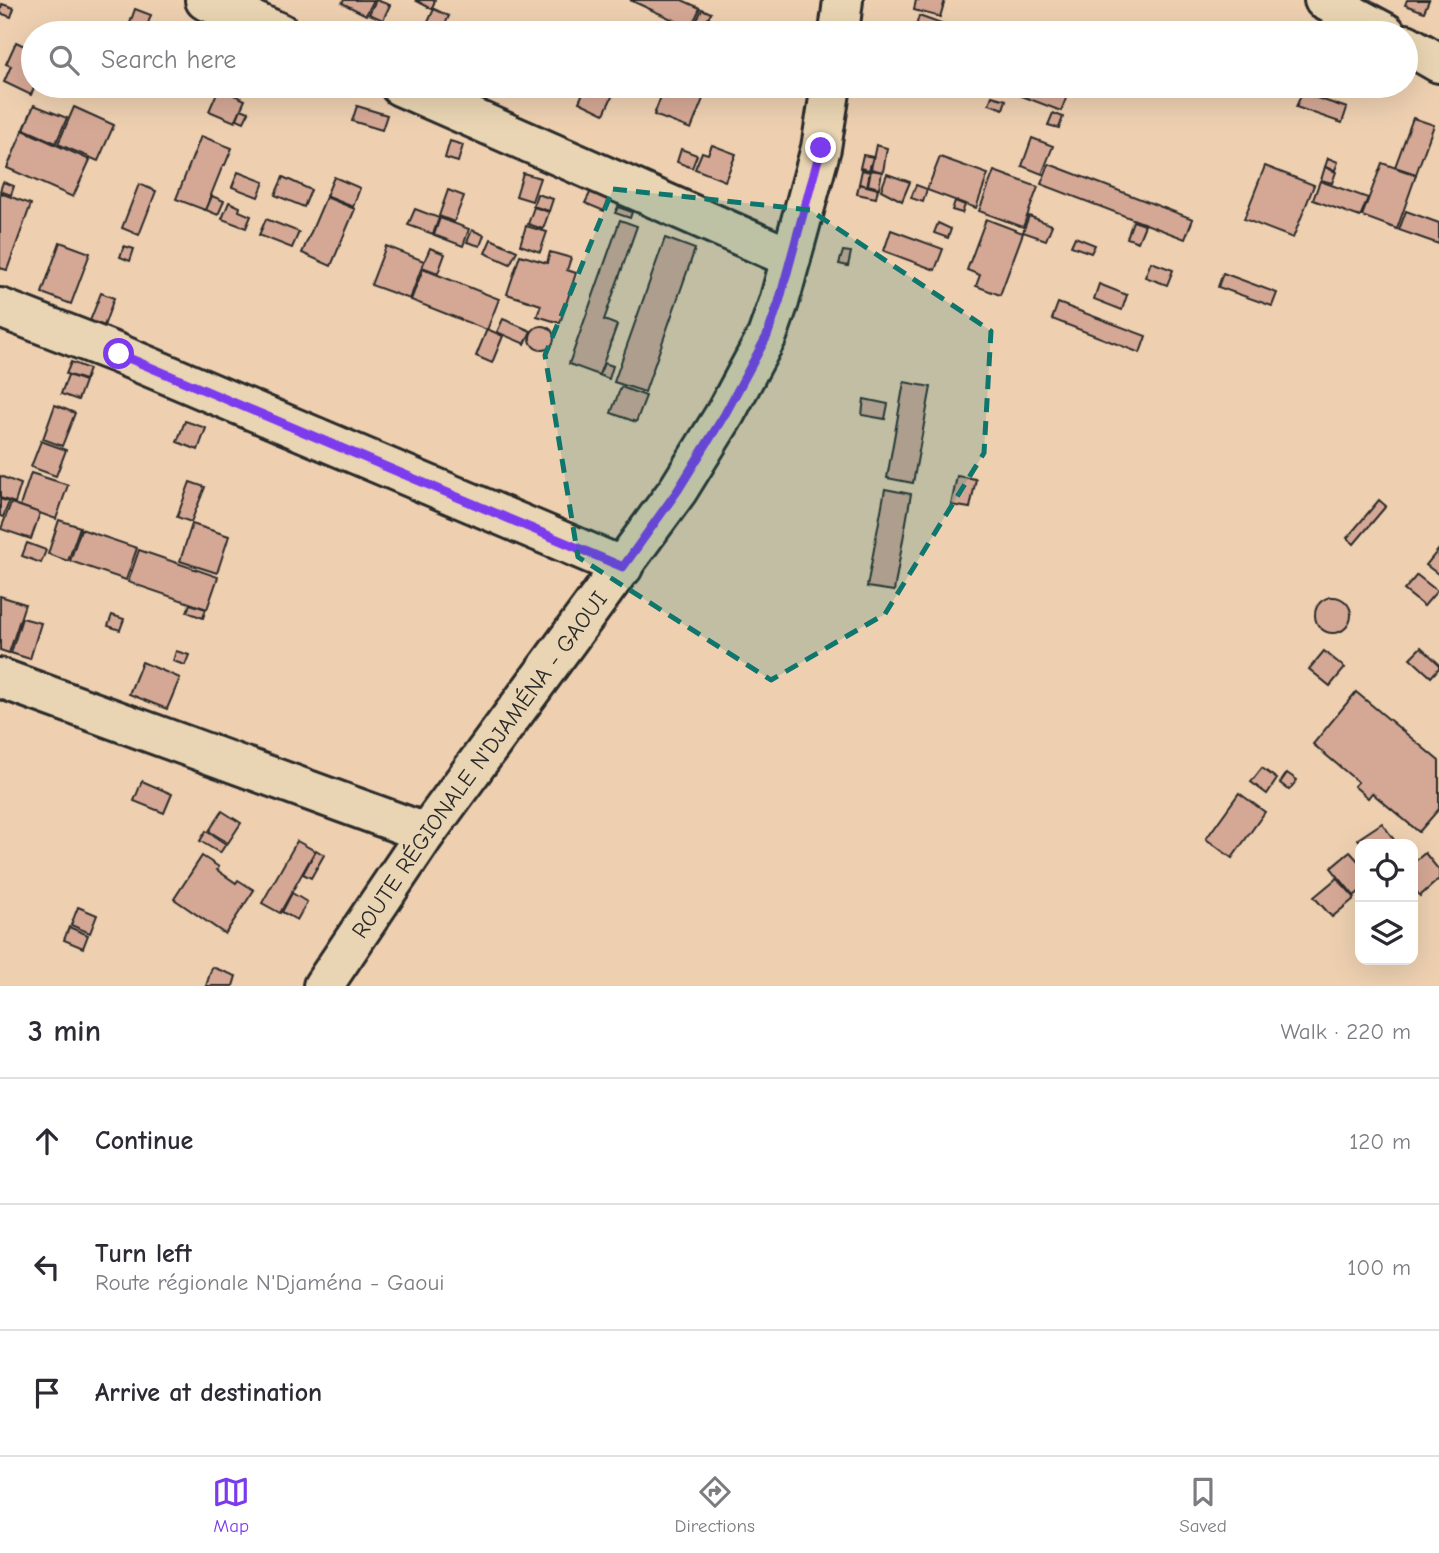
<!DOCTYPE html>
<meta charset="utf-8">
<style>
:root{--surface:#fff;--page:#f2f2f3;--text:#2b2b33;--muted:#7c7c81;--line:#e1e1e2;--accent:#7c3aed}
body{margin:0;font-family:"Comic Neue",sans-serif;background:var(--page);color:var(--text)}
.controls{position:absolute;right:21px;bottom:21px;display:grid;overflow:hidden;border-radius:14px;box-shadow:0 7px 28px #0002}
.controls button{width:63px;height:63px;display:grid;place-items:center;padding:0;border:0;border-bottom:2px solid var(--line);background:var(--surface);color:var(--text);font:35px sans-serif}
.stop{position:absolute;width:21px;height:21px;margin:-16px;border:5px solid #7c3aed;border-radius:50%;background:#fff}
.stop.end{background:#7c3aed;border-color:#fff;box-shadow:0 2px 7px #0008}
.list{margin:0;padding:0;list-style:none}
h2{display:flex;justify-content:space-between;align-items:center;height:91px;margin:0;padding:0 28px;font-size:30px}
h2 small{font-size:23px;font-weight:400;color:var(--muted)}
.list li{display:grid;grid-template-columns:46px 1fr auto;gap:21px;align-items:center;box-sizing:border-box;height:126px;padding:0 28px;border-top:2px solid var(--line)}
.list b{display:block;font-size:26px;white-space:nowrap}
.list p{margin:0;font-size:23px;white-space:nowrap;color:var(--muted)}
.list em{font-size:23px;font-style:normal;color:var(--muted)}
.icon{flex:none;width:38px;height:38px;fill:none;stroke:currentColor;stroke-width:2;stroke-linecap:round;stroke-linejoin:round}
.map{position:relative;flex:none;width:1439px;height:986px;overflow:hidden}
.search{position:absolute;background:var(--surface);box-shadow:0 7px 28px #0002;left:21px;right:21px;top:21px;height:77px;display:flex;align-items:center;gap:18px;box-sizing:border-box;padding:0 24px;border-radius:38px;color:var(--muted);font-size:26px}
.sheet{height:469px;background:var(--surface)}
nav{display:flex;justify-content:space-around;align-items:center;box-sizing:border-box;height:98px;border-top:2px solid var(--line);background:var(--surface);font-size:19px;color:var(--muted)}
nav a{display:grid;justify-items:center;gap:4px}
nav .on{color:var(--accent)}
.map>svg:first-child{display:block}
.building{fill:#d5a895;stroke:#2b2b2b;stroke-width:2}
.lines{fill:none;stroke-linecap:round;stroke-linejoin:round}
.minor-casing{stroke:#2b2b2b;stroke-width:44}
.minor{stroke:#e9d5b3;stroke-width:38}
.route{stroke:#7c3aed;stroke-width:9}
.marked{fill:#0f766e;fill-opacity:0.2;stroke:#0f766e;stroke-width:5;stroke-dasharray:14 9;stroke-linejoin:round}
.labels{text-anchor:middle;stroke-width:5;stroke-linejoin:round;paint-order:stroke}
.street-label{font-size:23px;fill:#2b2b2b;stroke:#e9d5b3}
</style>
<div class="map">
<svg width="1439" height="986" viewBox="0 0 1439 986">
<rect width="100%" height="100%" fill="#eed0b1"/>
<filter id="ink" filterUnits="userSpaceOnUse"><feTurbulence type="fractalNoise" baseFrequency=".0143" numOctaves="2"/><feDisplacementMap in="SourceGraphic" scale="14" xChannelSelector="R" yChannelSelector="G"/><feConvolveMatrix kernelMatrix="1 2 1 2 8 2 1 2 1" color-interpolation-filters="sRGB"/></filter>
<g filter="url(#ink)">
<g class="building">
<path d="M344 0H374L366 15 342 3Z"/>
<path d="M376 0 390 5 383 20 369 14Z"/>
<path d="M415 0H435L432 9Z"/>
<path d="M630 0H682L700 8 691 28Z"/>
<path d="M916 0H945L940 17 914 10Z"/>
<path d="M1407 0H1429L1424 12 1405 5Z"/>
<path d="M2 4 14 8 11 17 0 13Z"/>
<path d="M135 9 151 15 145 32 129 26Z"/>
<path d="M434 9 449 16 441 33H423Z"/>
<path d="M702 9 711 13 707 20 712 22 706 33H696L692 31Z"/>
<path d="M919 16 947 26 944 33H934L916 26Z"/>
<path d="M40 25 56 31 55 33H36Z"/>
<path d="M16 42 33 50V86H35L31 95 4 82 11 66 6 64Z"/>
<path d="M586 86H617L604 114 579 102Z"/>
<path d="M665 86H708L691 129 654 115Z"/>
<path d="M1013 86H1071L1061 111 1011 92Z"/>
<path d="M1327 86H1353L1350 94Z"/>
<path d="M219 88 245 100 235 122 209 111Z"/>
<path d="M1302 93 1347 108 1342 123 1296 107Z"/>
<path d="M992 96 1006 100 1003 109 989 104Z"/>
<path d="M34 105 67 118 56 143 24 129Z"/>
<path d="M357 106 387 115 382 130 352 121Z"/>
<path d="M74 107 114 125 98 161 58 144Z"/>
<path d="M241 109 249 112 244 122 237 119Z"/>
<path d="M1053 113 1063 117 1059 128 1048 125Z"/>
<path d="M1413 118 1434 125 1416 174 1395 167Z"/>
<path d="M23 130 90 160 73 197 7 168Z"/>
<path d="M201 136 232 148 225 165H223L205 210 176 199Z"/>
<path d="M1032 138 1053 146 1042 174 1022 166Z"/>
<path d="M450 141 463 145 458 162 445 158Z"/>
<path d="M712 145 736 154 725 181 695 169 702 152 708 154Z"/>
<path d="M876 145 887 148 883 172 871 169Z"/>
<path d="M681 149 697 155 692 168 677 162Z"/>
<path d="M863 155 873 157 869 170 860 168Z"/>
<path d="M940 157 988 174 976 208 927 190Z"/>
<path d="M1328 158 1338 162 1335 170 1325 167Z"/>
<path d="M1382 163 1416 175 1397 229 1362 216Z"/>
<path d="M1049 164 1193 219 1185 239 1041 184Z"/>
<path d="M1265 166 1314 185 1293 238 1244 219Z"/>
<path d="M1325 167 1336 172 1332 183 1321 180Z"/>
<path d="M862 170 870 172 867 186 859 184Z"/>
<path d="M871 170 882 172 879 188 868 185Z"/>
<path d="M994 171 1038 187 1023 227 979 211Z"/>
<path d="M238 172 264 182 258 197 232 187Z"/>
<path d="M523 173 540 178 532 201 516 196Z"/>
<path d="M887 174 910 182 902 201 881 190Z"/>
<path d="M283 177 311 190 304 207 275 195Z"/>
<path d="M334 177 360 188 353 207 326 196Z"/>
<path d="M1320 181 1368 198 1360 217 1313 200Z"/>
<path d="M3 182 14 186 11 195 0 191Z"/>
<path d="M139 184 156 191 139 235 122 228Z"/>
<path d="M859 184 878 189 876 198 857 194Z"/>
<path d="M916 185 927 189 923 202 911 198Z"/>
<path d="M592 189 610 197 604 211 585 203Z"/>
<path d="M448 190 464 196 454 222 439 216Z"/>
<path d="M0 193 31 204 7 270 0 268Z"/>
<path d="M537 194 553 199 549 211 533 206Z"/>
<path d="M212 196 224 201 218 215 206 210Z"/>
<path d="M326 197 355 209 331 266 302 253Z"/>
<path d="M955 201 965 205 962 213 952 210Z"/>
<path d="M229 202 240 207 239 211 251 216 246 228 222 219Z"/>
<path d="M534 207 549 212 543 229 528 224Z"/>
<path d="M618 207 632 212 630 218 615 213Z"/>
<path d="M415 209 439 218 433 234 408 225Z"/>
<path d="M1406 211 1439 223V244L1399 230Z"/>
<path d="M1029 216 1052 225 1046 240 1023 232Z"/>
<path d="M440 218 469 229 463 246 434 235Z"/>
<path d="M266 219 299 232 292 248 259 235Z"/>
<path d="M986 219 1023 233 1000 295 976 286 980 275 967 270Z"/>
<path d="M620 220 637 226 604 320 617 325 599 375 569 364Z"/>
<path d="M1133 221 1145 225 1138 242 1127 238Z"/>
<path d="M938 223 951 229 948 238 934 233Z"/>
<path d="M526 226 547 232 540 252 520 245Z"/>
<path d="M472 230 484 235 480 246 467 242Z"/>
<path d="M891 230 943 249 935 270 884 251Z"/>
<path d="M1075 237 1095 245 1091 253 1071 246Z"/>
<path d="M665 238 695 249 645 392 614 382Z"/>
<path d="M491 239 517 251 510 264 485 253Z"/>
<path d="M60 242 90 253 71 304 42 293Z"/>
<path d="M124 246 134 249 130 261 120 257Z"/>
<path d="M386 246 424 261 410 299 371 285Z"/>
<path d="M430 248 445 254 438 273 422 267Z"/>
<path d="M843 251 851 252 848 266 839 264Z"/>
<path d="M550 252 571 258 567 270 576 273 560 323 537 316 541 305 507 294 520 255 547 263Z"/>
<path d="M1151 262 1173 270 1167 285 1145 277Z"/>
<path d="M423 269 499 299 487 330 411 300Z"/>
<path d="M1223 273 1277 293 1272 306 1218 287Z"/>
<path d="M1099 284 1127 295 1122 310 1094 299Z"/>
<path d="M101 293 114 298 104 326 90 321Z"/>
<path d="M1058 303 1146 336 1140 353 1052 319Z"/>
<path d="M503 319 531 331 525 344 497 332Z"/>
<circle cx="542" cy="338" r="12"/>
<path d="M487 329 503 336 492 363 476 356Z"/>
<path d="M71 362 89 369 85 380 66 374Z"/>
<path d="M604 363 613 366 609 379 599 375Z"/>
<path d="M68 375 85 381 78 400 61 394Z"/>
<path d="M904 382 931 387 913 483 887 478Z"/>
<path d="M621 387 646 396 636 422 611 413Z"/>
<path d="M864 399 888 404 885 419 862 415Z"/>
<path d="M55 405 75 413 62 446 43 439Z"/>
<path d="M185 421 206 428 198 450 177 442Z"/>
<path d="M41 441 66 450 56 476 31 467Z"/>
<path d="M31 473 68 485 56 519 20 506Z"/>
<path d="M0 476 21 484 15 503 0 498Z"/>
<path d="M957 476 976 479 970 508 951 505Z"/>
<path d="M190 482 205 487 191 522 177 517Z"/>
<path d="M885 489 911 494 894 591 867 587Z"/>
<path d="M0 499 9 502 3 517 0 516Z"/>
<path d="M1379 500 1386 506 1354 544 1347 538Z"/>
<path d="M11 503 40 513 31 539 1 529Z"/>
<path d="M59 520 80 527 68 561 48 554Z"/>
<path d="M192 524 229 536 217 573 180 561Z"/>
<path d="M81 529 137 548 126 580 70 561Z"/>
<path d="M27 543 46 550 41 563 22 556Z"/>
<path d="M1439 549V573L1438 574 1426 565Z"/>
<path d="M139 550 218 577 207 609 128 582Z"/>
<path d="M1417 575 1437 591 1424 606 1404 590Z"/>
<path d="M0 596 25 604 9 653 0 650Z"/>
<circle cx="1333" cy="615" r="18"/>
<path d="M190 604 206 609 203 618 187 612Z"/>
<path d="M112 615 124 619 120 630 108 626Z"/>
<path d="M22 618 41 623 30 659 11 653Z"/>
<path d="M1421 647 1439 664V668L1431 677 1410 658Z"/>
<path d="M176 651 189 655 185 665 173 661Z"/>
<path d="M1324 651 1345 668 1330 686 1309 669Z"/>
<path d="M142 662 180 678 167 709 129 694Z"/>
<path d="M1356 692 1439 761V809L1419 832 1372 793 1368 798 1354 786 1358 782 1313 744Z"/>
<path d="M1262 768 1277 779 1267 794 1251 782Z"/>
<path d="M1287 773 1297 780 1289 790 1280 783Z"/>
<path d="M142 781 172 794 164 813 134 801Z"/>
<path d="M1239 793 1265 812 1232 858 1206 839Z"/>
<path d="M222 811 241 823 228 843 209 831Z"/>
<path d="M1382 823 1397 844H1362L1358 839Z"/>
<path d="M206 831 226 844 220 853 200 841Z"/>
<path d="M297 841 315 851 280 913 262 903Z"/>
<path d="M316 850 324 855 311 878 303 874Z"/>
<path d="M1350 852 1360 863V891L1354 896 1331 868Z"/>
<path d="M1425 853 1439 870V879L1420 896 1413 887V863Z"/>
<path d="M202 856 219 867 217 870 236 883 238 880 254 890 225 934 174 899Z"/>
<path d="M1337 878 1355 898 1332 917 1314 897Z"/>
<path d="M292 893 307 902 297 920 282 912Z"/>
<path d="M78 907 97 915 90 933 71 925Z"/>
<path d="M69 927 88 935 83 948 64 940Z"/>
<path d="M212 967 236 976 233 986H206Z"/>
</g>
<g class="lines">
<defs>
<g id="minor">
<path d="M205 0 280 33"/>
<path d="M1324 0 1386 33"/>
<path d="M839 33 843 0"/>
<path d="M1406 44 1439 63"/>
<path d="M400 86 791 258"/>
<path d="M0 308 119 354 623 567"/>
<path d="M0 678 426 833"/>
<path id="s1" d="M323 986 426 833 678 490 725 414 767 336 779 302 821 148 831 86"/>
</g>
</defs>
<use href="#minor" class="minor-casing"/>
<use href="#minor" class="minor"/>
</g>
</g>
<g class="lines" filter="url(#ink)">
<path class="route" d="M119 354 623 567 678 490 725 414 767 336 779 302 821 148"/>
</g>
<path class="marked" d="M613 189 810 210 991 331 984 453 885 614 771 680 578 557 545 355Z"/>
<g class="labels">
<g class="street-label">
<text dy="8" stroke="none"><textPath href="#s1" startOffset="271">ROUTE RÉGIONALE N'DJAMÉNA - GAOUI</textPath></text>
</g>
</g>
</svg>
<div class="controls">
<button><svg class="icon" aria-label="locate" viewBox="0 0 24 24"><circle cx="12" cy="12" r="6"/><path d="M12 2v4M12 18v4M2 12h4M18 12h4"/></svg></button>
<button><svg class="icon" aria-label="layers" viewBox="0 0 24 24"><path d="M12 4l9 5-9 5-9-5zM3 14l9 5 9-5"/></svg></button>
</div>
<div class="stop" style="left:119px;top:354px"></div>
<div class="stop end" style="left:821px;top:148px"></div>
<div class="search"><svg class="icon" aria-label="search" viewBox="0 0 24 24"><circle cx="10" cy="10" r="6"/><path d="M15 15l6 6"/></svg>Search here</div>
</div>
<section class="sheet">
<h2>3 min<small>Walk · 220 m</small></h2>
<ul class="list">
<li><svg class="icon" aria-label="ahead" viewBox="0 0 24 24"><path d="M12 20V5M6 11l6-6 6 6"/></svg><div><b>Continue</b></div><em>120 m</em></li>
<li><svg class="icon" aria-label="left" viewBox="0 0 24 24"><path d="M17 20v-9H6M10 6l-5 5 5 5"/></svg><div><b>Turn left</b><p>Route régionale N'Djaména - Gaoui</p></div><em>100 m</em></li>
<li><svg class="icon" aria-label="arrive" viewBox="0 0 24 24"><path d="M6 21V4h12l-3 4 3 4H6"/></svg><div><b>Arrive at destination</b></div></li>
</ul>
</section>
<nav>
<a class="on"><svg class="icon" aria-label="map" viewBox="0 0 24 24"><path d="M3 6l6-2 6 2 6-2v14l-6 2-6-2-6 2zM9 4v14M15 6v14"/></svg>Map</a>
<a><svg class="icon" aria-label="directions" viewBox="0 0 24 24"><path d="M12 3l9 9-9 9-9-9zM9 14v-3h6M13 9l2 2-2 2"/></svg>Directions</a>
<a><svg class="icon" aria-label="saved" viewBox="0 0 24 24"><path d="M7 4h10v16l-5-4-5 4z"/></svg>Saved</a>
</nav>
